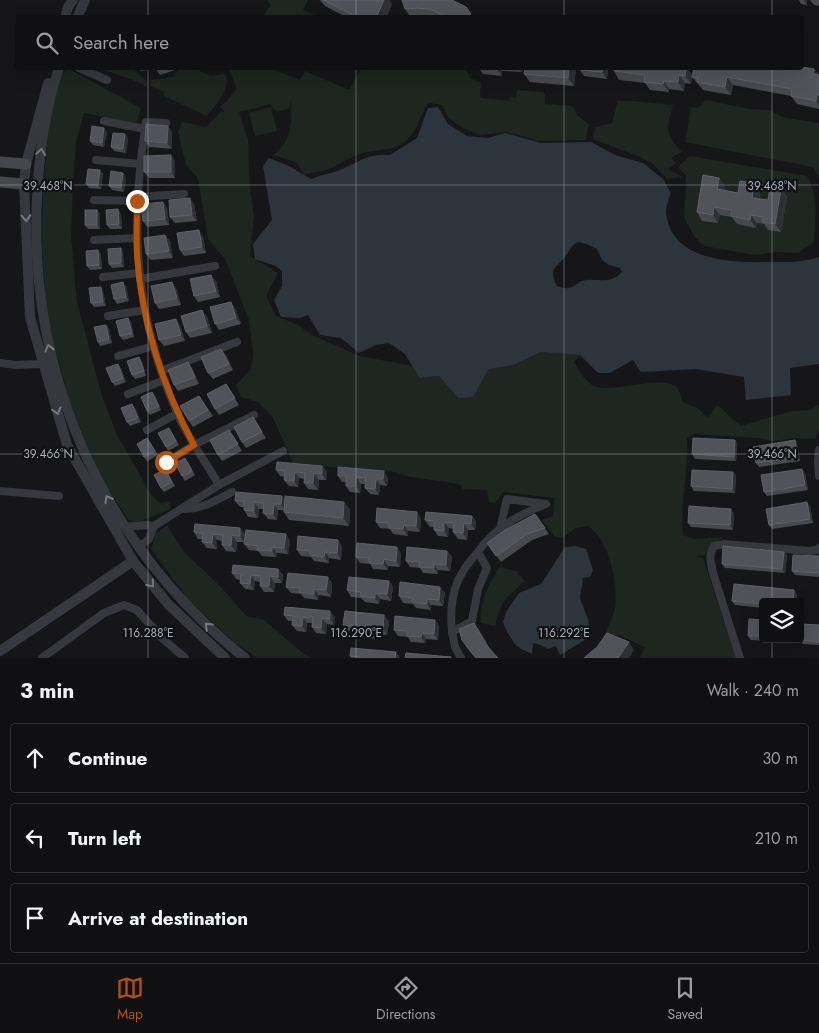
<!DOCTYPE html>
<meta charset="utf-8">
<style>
:root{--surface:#101012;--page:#19191b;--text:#f1f3f6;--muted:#9c9d9f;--line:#303032;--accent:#b45309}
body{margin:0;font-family:Jost,sans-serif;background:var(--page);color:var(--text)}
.controls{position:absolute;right:15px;bottom:15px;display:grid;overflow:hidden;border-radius:5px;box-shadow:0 5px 20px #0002}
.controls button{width:45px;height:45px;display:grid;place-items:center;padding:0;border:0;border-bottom:1px solid var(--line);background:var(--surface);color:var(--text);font:25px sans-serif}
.stop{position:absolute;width:15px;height:15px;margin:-11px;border:4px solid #b45309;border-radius:50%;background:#fff}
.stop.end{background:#b45309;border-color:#fff;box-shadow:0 1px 5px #0008}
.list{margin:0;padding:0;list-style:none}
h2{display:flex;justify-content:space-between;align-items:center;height:65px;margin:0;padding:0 20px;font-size:21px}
h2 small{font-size:16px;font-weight:400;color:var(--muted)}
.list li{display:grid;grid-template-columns:32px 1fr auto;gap:15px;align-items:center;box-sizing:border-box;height:70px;margin:0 10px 10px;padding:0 10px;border:1px solid var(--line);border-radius:5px}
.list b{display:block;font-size:19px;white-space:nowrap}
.list em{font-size:16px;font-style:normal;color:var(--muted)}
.icon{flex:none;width:28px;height:28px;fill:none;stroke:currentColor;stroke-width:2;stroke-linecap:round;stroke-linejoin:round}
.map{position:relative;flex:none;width:819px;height:658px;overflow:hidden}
.search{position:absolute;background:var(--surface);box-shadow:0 5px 20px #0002;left:15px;right:15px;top:15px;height:55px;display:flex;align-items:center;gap:12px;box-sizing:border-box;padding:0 18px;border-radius:5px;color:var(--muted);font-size:19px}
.sheet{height:305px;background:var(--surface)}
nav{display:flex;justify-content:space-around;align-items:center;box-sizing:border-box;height:70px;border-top:1px solid var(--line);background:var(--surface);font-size:14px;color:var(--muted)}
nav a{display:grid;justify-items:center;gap:2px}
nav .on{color:var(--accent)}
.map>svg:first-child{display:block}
.green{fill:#1e261f}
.water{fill:#2c353c;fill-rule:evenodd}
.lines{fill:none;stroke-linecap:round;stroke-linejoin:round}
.minor{stroke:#37383d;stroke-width:8}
.tertiary{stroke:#37383d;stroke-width:10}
.secondary{stroke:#45474d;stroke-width:11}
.wall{fill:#47494d}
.shaded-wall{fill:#2f3033}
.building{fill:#525359;stroke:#5f6168}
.oneway{stroke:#757881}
.route{stroke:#b45309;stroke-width:6}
.ticks{fill:none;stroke:#a8adb8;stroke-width:1;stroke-opacity:0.45}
.ticks-label{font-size:12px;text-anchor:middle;fill:#a8adb8;stroke:#111113;stroke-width:4.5;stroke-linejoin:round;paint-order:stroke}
</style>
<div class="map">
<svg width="819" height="658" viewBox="0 0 819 658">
<rect width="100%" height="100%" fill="#161618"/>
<g class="green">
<path d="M267 0H308L303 10 320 17H262L271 5Z"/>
<path d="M67 68 141 108 137 123 84 113 76 142 73 184 71 236 77 302 102 396 117 435 152 496 160 503 170 501 171 509 138 522 129 520 103 482 71 407 47 318 42 247 43 188 48 132 56 92 62 75Z"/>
<path d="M99 68H133L138 74 148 82 146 87 138 82Z"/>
<path d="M228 68H270L300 80 305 71 349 90 362 68H462L466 70 470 78 481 83 480 95 481 98 509 101 510 97 516 98 517 90 543 92 545 95V104L571 106 574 108 577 115 589 124 586 140 541 141 506 132 481 135 464 129 449 118 442 105 429 103C420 115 418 129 407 140 395 151 378 149 363 153 350 157 339 165 327 170 320 172 312 172 304 175L297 163 274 155C292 140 292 122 291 101L289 108 277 112 270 104 239 112 248 140 250 190 254 214 250 256 278 273 266 296 276 316 298 325 312 335 360 356 413 366 421 378 439 376 458 398 481 384 489 369 514 365 541 352 580 355 574 362C579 370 585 382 594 386 613 394 665 373 677 388 680 391 681 398 683 402L699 409 708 419 717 405 741 426 792 411 811 410 819 404V431L815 439 795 438 774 441 759 438 694 434 687 438C689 470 680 503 683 535L694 539 723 537 709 546 705 555 694 556 703 558 736 658H640L645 647 621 636 605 634C608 626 613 617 615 608 618 583 610 541 588 526L576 528 562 538 555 537 542 520 553 516 554 498 503 492 495 503 489 502 487 490 463 489 459 484 405 476 395 472 292 464V460L272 416 258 402 241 397 236 385 251 369 253 353 249 320 225 259 208 239 198 178 186 165 178 132 182 122 206 127 221 112H225L220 107 227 101 237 88Z"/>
<path d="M178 69 198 70 210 76 225 74C232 89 215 105 207 116L164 96V92L150 86 151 80 173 77Z"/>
<path d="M706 100 749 109 771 110 778 115 786 118 819 123V177L813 167 685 142 691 107 698 108Z"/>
<path d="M618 101H634L673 105C667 129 663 132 682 152L671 158 676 163 668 169 682 177 667 179 653 164 640 157 593 139 595 127 612 123Z"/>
<path d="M271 107 277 131 255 136 249 113Z"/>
<path d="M690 156 807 176C819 194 815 221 814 242L798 253 775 252 755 255 704 246 694 236 684 217 686 186V175L678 167Z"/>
<path d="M167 525 184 552 221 587 246 616 264 620 303 653 311 658H257L233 641 188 599 151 549 156 534Z"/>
<path d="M500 567 516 571 525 581C506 598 501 600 495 626L481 623C479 602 489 583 500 567Z"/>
</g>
<g class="water">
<path d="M438 107 448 124 467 136 488 138 505 133 541 143 591 142 615 155 643 163 663 179 671 193C669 199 666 206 666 212 670 260 729 263 765 262 784 262 801 263 819 257V364L790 368 791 395 746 400 744 377 696 369 641 372 633 360 610 373H598L580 355 541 352 514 365 489 369 473 397 458 398 439 376 420 378 405 354 389 343 376 345 359 353 341 338 320 335 308 315 300 318 281 317 274 300 282 286V271L276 266 255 259 253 244 272 220 263 166 269 158 289 166 311 179C321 175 332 173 342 169 361 161 368 153 390 155L417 138 428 108ZM578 242 587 244 597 249 602 260 609 265 620 268 622 272C611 284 600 279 587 280 574 281 576 293 557 286 547 268 558 267 567 254 571 248 571 246 578 242Z"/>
<path d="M575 546 586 549 593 570 590 577 583 578 580 598 589 622 588 638 560 655 556 646 548 649 541 645 533 643 532 654 521 649 515 644 507 632 503 622 506 612 519 593 541 584 565 547Z"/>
</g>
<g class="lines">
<g class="minor">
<path d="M79 68 107 80"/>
<path d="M104 121 145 129"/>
<path d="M166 123 146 122C129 227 135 321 180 419 191 442 206 463 219 485"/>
<path d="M96 160 140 164"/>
<path d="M137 197 184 194"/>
<path d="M94 200 137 201"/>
<path d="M94 240 137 238"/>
<path d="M103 277 139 273"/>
<path d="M140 279 215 266"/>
<path d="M108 316 145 310"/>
<path d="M118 356 154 346"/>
<path d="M0 363 16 365 43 364"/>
<path d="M161 371 237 342"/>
<path d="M128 394 165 380"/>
<path d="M147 430 178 413"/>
<path d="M819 450 818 461 819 476"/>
<path d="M166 462 194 445 254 415"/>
<path d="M0 491 59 496"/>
<path d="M183 509C202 509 215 501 232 492"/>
<path d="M154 526 219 485 283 451"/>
<path d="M125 527 147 525 154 526 149 539 139 547"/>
<path d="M452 632C449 599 454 577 478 552"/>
<path d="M42 658 104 613 124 605 137 610 161 637 185 658"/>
<path d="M461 658 455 647 452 632 472 621 478 589 487 568 478 552C494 528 520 514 546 504L507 499 500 529"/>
<path d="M740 658 713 573C711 563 708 555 714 546L724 544 809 551 817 550 819 548"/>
</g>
<g class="tertiary">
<path d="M65 18 68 7 73 0"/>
<path d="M77 18 85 0"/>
<path d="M59 68C45 109 39 154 37 197 28 377 104 546 245 658"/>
<path d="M48 83 26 164 24 184 30 317 67 445 133 561 168 604 225 658"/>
<path d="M0 651 133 561"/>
</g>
<g class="secondary">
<path d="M0 162 26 164"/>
<path d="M0 182 24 184"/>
</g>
</g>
<g class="wall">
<path d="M320 0H389L392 4 386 18H348L325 6Z"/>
<path d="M402 0 466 7 473 18H437L424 16 411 18 405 9Z"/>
<path d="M799 0H807V5L801 4Z"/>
<path d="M810 0H819V6L814 5Z"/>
<path d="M138 68H181L160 75 156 69 141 71Z"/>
<path d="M476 68H523L522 72 502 71V76L483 74 479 68Z"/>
<path d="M576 68 574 86 530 82 524 74Z"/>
<path d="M608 68 607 79 584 76 580 70Z"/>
<path d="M614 68H687L692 75 691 84 685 83 684 91 669 89V92L650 90 645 83 619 80 614 71Z"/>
<path d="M814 69 819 75V109L797 104 791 96 733 85 731 95 703 90 692 77Z"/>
<path d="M168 126 172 132V149L149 147 145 141Z"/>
<path d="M107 132 104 147 93 145 90 141Z"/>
<path d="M128 138 126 153 114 151 111 147Z"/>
<path d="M175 161V178H149L144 172Z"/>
<path d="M100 170 103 174 101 189 89 188 86 184Z"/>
<path d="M123 173 126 177 124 192 112 190 109 186Z"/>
<path d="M719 178 725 186 724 190 738 193 760 191 759 199 768 200 781 189 787 197 781 232 768 230 764 224 757 223 756 228 737 224 732 217 720 215 718 223 702 221 697 212Z"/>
<path d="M163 202 167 208 169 225 147 227 143 221Z"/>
<path d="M194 204 197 221 175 223 170 217Z"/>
<path d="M118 209 121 214 122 229H110L107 225Z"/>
<path d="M100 214V229H88L85 225Z"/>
<path d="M165 235 170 241 173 258 151 260 146 254Z"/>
<path d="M203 237 206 253 184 256 180 250Z"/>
<path d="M98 250 101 254 102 269 90 270 87 266Z"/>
<path d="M123 252 124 267 112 268 109 264Z"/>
<path d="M216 281 220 297 198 302 194 296Z"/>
<path d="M126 286 129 301 117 304 114 299Z"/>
<path d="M176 288 181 305 159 309 155 303Z"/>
<path d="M103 291 106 306 94 307 91 303Z"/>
<path d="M235 308 241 324 219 330 215 324Z"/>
<path d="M202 310 207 317 212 333 190 338 186 332Z"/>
<path d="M131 322 134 337 123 340 120 336Z"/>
<path d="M106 325 109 329 112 343 100 346 98 342Z"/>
<path d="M180 325 185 341 164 346 159 340Z"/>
<path d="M226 355 233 370 213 379 208 373Z"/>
<path d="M142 361 146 376 135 379 132 375Z"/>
<path d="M188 362 192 368 199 384 178 391 174 385Z"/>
<path d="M121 368 126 382 115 386 112 382Z"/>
<path d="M226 384 239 405 219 415 215 409Z"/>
<path d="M152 392 155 396 161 410 150 415 147 411Z"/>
<path d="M199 396 213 416 193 427 189 421Z"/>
<path d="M135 408 141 422 130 426 127 422Z"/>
<path d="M253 417 266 438 246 448 242 442Z"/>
<path d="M169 428 179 445 168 451 166 447Z"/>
<path d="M229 430 242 451 222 461 218 455Z"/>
<path d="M795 440 797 444 800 461 759 467 756 463Z"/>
<path d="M150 442 158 455 147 461 144 457Z"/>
<path d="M737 444 736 461 695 459 692 454Z"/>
<path d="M188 462 195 475 185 481 182 476Z"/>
<path d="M322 466 327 472 326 480H319L318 490 308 489 304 483V479L299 478 298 487 289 486 284 480 285 477 280 476 276 470Z"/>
<path d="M165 469 175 486 164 492 161 488Z"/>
<path d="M733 472 736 476 735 493 694 491 691 486Z"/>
<path d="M805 473 808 490 767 496 764 492Z"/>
<path d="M338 476 388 478 387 486 380 485 379 495 370 494 365 488 366 484H361L360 493 350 492 346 486V482H342Z"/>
<path d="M235 501 344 502 350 510 349 526 289 520 284 512V510H278L277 520 268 519 263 513 264 509H259L258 518 248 517 244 510V507H240Z"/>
<path d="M810 506 813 523 772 529 769 525Z"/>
<path d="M417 512 421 519 420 532 408 531V536L393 534 390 529 380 528 376 522Z"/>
<path d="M734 513 733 530 691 527 688 523Z"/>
<path d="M535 514 549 534 532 540 501 562 487 543Z"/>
<path d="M472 516 476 522 475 530H468L467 540 458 539 453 532 454 529 449 528 448 537 438 536 434 530V527H430L425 520Z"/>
<path d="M240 528 245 534 244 542H237L236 552 226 551 222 545V541L217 540V549L207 548 202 542 203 539H198L194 532Z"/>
<path d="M338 540 342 546 341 560 329 558V563L314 561 311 557 301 556 297 550Z"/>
<path d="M290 541 288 554 277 553 276 557 262 556 258 551 249 550 244 544Z"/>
<path d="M447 551 452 557 450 571 438 570V574L423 573 420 568 410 567 406 561Z"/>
<path d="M784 552 787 556 785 573 725 568 722 564Z"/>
<path d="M401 553 400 567 388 566V570L373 569 370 564 360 563 356 557Z"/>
<path d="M819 556V577L795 575 792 571Z"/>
<path d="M278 569 283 575 282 583H275L274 592H264L260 586V582L255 581 254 590 245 589 240 583 241 580 236 579 232 573Z"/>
<path d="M389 581 393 587 391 601 380 599 379 604 365 602 361 598 351 597 347 590Z"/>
<path d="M332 583 331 597 319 595 318 600 304 598 301 594 291 593 286 587Z"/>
<path d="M440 587 445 593 443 606 431 605V610L416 608 413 604 403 603 399 596Z"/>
<path d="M797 594 796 602H763V608L735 605 732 601Z"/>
<path d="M284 615 335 617 334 625 327 624 326 634 316 633 312 627V623H307L306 632 297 631 292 625 293 621H288Z"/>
<path d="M384 615 389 622 387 635 376 634 375 639 361 637 357 633 347 631 343 625Z"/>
<path d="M435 620 439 626 438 640 426 639 425 643 411 642 408 637 398 636 394 630Z"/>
<path d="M763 620V639H793L792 642 751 640 748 636Z"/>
<path d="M819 625V645L803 644 800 640Z"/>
<path d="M396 652 400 658H351L350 656Z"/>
</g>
<g class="shaded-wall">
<path d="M384 0H389L392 4 386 18H376Z"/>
<path d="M804 0H807V5L804 1Z"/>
<path d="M496 68H500L502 71V76Z"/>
<path d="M518 68H523L522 72Z"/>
<path d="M569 68H576L574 86 568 78Z"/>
<path d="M603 68H608L607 79 602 72Z"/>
<path d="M686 68 692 75 691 84 685 76Z"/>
<path d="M814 69 819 76 813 74Z"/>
<path d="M679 75 685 83 684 91 678 82Z"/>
<path d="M727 77 733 85 731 95 725 87Z"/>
<path d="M664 81 669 89V92L663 84Z"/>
<path d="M817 94 819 97V106L816 101Z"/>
<path d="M168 126 172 132V149L167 143Z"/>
<path d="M104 128 107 132 104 147 102 143Z"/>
<path d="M125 134 128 138 126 153 123 149Z"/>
<path d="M171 155 175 161V178L171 172Z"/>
<path d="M100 170 103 174 101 189 98 185Z"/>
<path d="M123 173 126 177 124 192 121 188Z"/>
<path d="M719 178 725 186 723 197 717 189Z"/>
<path d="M754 183 760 191 758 206 752 198Z"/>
<path d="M781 189 787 197 781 232 775 224Z"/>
<path d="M190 198 194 204 197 221 192 215Z"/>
<path d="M163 202 167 208 169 225 165 219Z"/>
<path d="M714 207 720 215 718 223 713 215Z"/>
<path d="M118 209 121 214 122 229 119 224Z"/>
<path d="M97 210 100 214V229L97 225Z"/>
<path d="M751 215 757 223 756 228 750 220Z"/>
<path d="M199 230 203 237 206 253 202 247Z"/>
<path d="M165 235 170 241 173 258 169 251Z"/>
<path d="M121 248 123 252 124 267 121 263Z"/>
<path d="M98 250 101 254 102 269 99 265Z"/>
<path d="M211 275 216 281 220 297 216 291Z"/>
<path d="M123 282 126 286 129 301 126 297Z"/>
<path d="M172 282 176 288 181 305 177 298Z"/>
<path d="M101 287 103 291 106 306 103 302Z"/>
<path d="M231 302 235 308 241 324 236 318Z"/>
<path d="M202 310 207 317 212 333 207 326Z"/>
<path d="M128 318 131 322 134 337 132 333Z"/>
<path d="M176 319 180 325 185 341 181 335Z"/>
<path d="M106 325 109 329 112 343 109 339Z"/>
<path d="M221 349 226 355 233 370 229 364Z"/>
<path d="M139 357 142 361 146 376 144 371Z"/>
<path d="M188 362 192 368 199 384 195 377Z"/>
<path d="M118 364 121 368 126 382 123 378Z"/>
<path d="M152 392 155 396 161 410Z"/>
<path d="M132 404 135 408 141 422 138 418Z"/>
<path d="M735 440 737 444 736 461 734 457Z"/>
<path d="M795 440 797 444 800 461 797 457Z"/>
<path d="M322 466 327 472 326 480 322 474Z"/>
<path d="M802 469 805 473 808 490 805 485Z"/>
<path d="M384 471 388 478 387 486 383 479Z"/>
<path d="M295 472 299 478 298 487 294 481Z"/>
<path d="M733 472 736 476 735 493 732 489Z"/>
<path d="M314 473 319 480 318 490 313 483Z"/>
<path d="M356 477 361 484 360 493 356 486Z"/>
<path d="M376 479 380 485 379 495 375 489Z"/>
<path d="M282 496 286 502 285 510 281 504Z"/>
<path d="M254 502 259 509 258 518 254 511Z"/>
<path d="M344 502 350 510 349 526 343 518Z"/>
<path d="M807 502 810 506 813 523 810 519Z"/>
<path d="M274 504 278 510 277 520 273 514Z"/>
<path d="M731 509 734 513 733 530 730 525Z"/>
<path d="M417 512 421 519 420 532 416 526Z"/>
<path d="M472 516 476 522 475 530 471 524Z"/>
<path d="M444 522 449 528 448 537 444 531Z"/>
<path d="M464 523 468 530 467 540 463 533Z"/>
<path d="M404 525 408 531V536L403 529Z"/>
<path d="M240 528 245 534 244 542 240 536Z"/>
<path d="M213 534 217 540V549L212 543Z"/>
<path d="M286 534 290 541 288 554 284 548Z"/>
<path d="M232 535 237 542 236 552 231 545Z"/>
<path d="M338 540 342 546 341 560 337 553Z"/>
<path d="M272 547 277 553 276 557 272 551Z"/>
<path d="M397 547 401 553 400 567 396 561Z"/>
<path d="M447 551 452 557 450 571 446 565Z"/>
<path d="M325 552 329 558V563L324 557Z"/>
<path d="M784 552 787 556 785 573 782 569Z"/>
<path d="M384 559 388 566V570L383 564Z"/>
<path d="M434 564 438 570V574L434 568Z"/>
<path d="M278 569 283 575 282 583 278 577Z"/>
<path d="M251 575 255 581 254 590 250 584Z"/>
<path d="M270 576 275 583 274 592 269 586Z"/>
<path d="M328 577 332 583 331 597 326 590Z"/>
<path d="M389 581 393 587 391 601 387 594Z"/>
<path d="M440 587 445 593 443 606 439 600Z"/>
<path d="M314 589 319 595 318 600 314 594Z"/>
<path d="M794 590 797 594 796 602H793Z"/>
<path d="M375 593 380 599 379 604 375 598Z"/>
<path d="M427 599 431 605V610L427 604Z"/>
<path d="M330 611 335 617 334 625 330 619Z"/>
<path d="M384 615 389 622 387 635 383 629Z"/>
<path d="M303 617 307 623 306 632 302 626Z"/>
<path d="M322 618 327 624 326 634 321 628Z"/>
<path d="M435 620 439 626 438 640 434 634Z"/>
<path d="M474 623 480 631 494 656 488 647Z"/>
<path d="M371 628 376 634 375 639 371 633Z"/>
<path d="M422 633 426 639 425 643 421 637Z"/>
<path d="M629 642 634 650 629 658H618Z"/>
<path d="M396 652 400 658H395Z"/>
</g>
<g class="building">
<path d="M323 0H384L376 18H359Z"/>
<path d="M402 0H452L466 7 471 14 467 18H447L433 10 418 8 405 9Z"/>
<path d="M802 67 814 69 813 74 819 75V95L817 94 816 101 791 96 792 89 727 77 725 87 697 82 698 78 692 77 694 68H802Z"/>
<path d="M525 68H569L568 78 524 74Z"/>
<path d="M580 68H603L602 72 580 70Z"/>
<path d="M614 68H686L685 76 679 75 678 82 664 81 663 84 644 82 645 75 614 71Z"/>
<path d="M146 124 168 126 167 143 145 141Z"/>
<path d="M92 126 104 128 102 143 90 141Z"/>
<path d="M113 133 125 134 123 149 111 147Z"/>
<path d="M171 155V172H144V156Z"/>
<path d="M88 169 100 170 98 185 86 184Z"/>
<path d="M111 171 123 173 121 188 109 186Z"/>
<path d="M703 175 719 178 717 189 738 193 740 181 754 183 752 198 768 200 770 187 781 189 775 224 763 222V217L751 215 750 220 731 216 732 210 714 207 713 215 697 212Z"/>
<path d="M190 198 192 215 170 217 169 200Z"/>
<path d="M163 202 165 219 143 221 141 204Z"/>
<path d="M118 209 119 224 107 225 106 210Z"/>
<rect x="85" y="210" width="12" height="15"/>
<path d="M199 230 202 247 180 250 177 233Z"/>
<path d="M165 235 169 251 146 254 144 238Z"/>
<path d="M121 248V263L109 264 108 249Z"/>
<path d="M98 250 99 265 87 266 86 251Z"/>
<path d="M211 275 216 291 194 296 190 279Z"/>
<path d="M123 282 126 297 114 299 111 285Z"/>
<path d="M172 282 177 298 155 303 151 286Z"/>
<path d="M101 287 103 302 91 303 89 288Z"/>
<path d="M231 302 236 318 215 324 210 307Z"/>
<path d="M202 310 207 326 186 332 181 316Z"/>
<path d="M128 318 132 333 120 336 116 321Z"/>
<path d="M176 319 181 335 159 340 155 324Z"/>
<path d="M106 325 109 339 98 342 94 327Z"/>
<path d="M221 349 229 364 208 373 201 357Z"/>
<path d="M139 357 144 371 132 375 127 361Z"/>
<path d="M188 362 195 377 174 385 168 370Z"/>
<path d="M118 364 123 378 112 382 106 368Z"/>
<path d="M226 384 235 398 215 409 207 394Z"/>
<path d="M152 392 159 406 147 411 141 397Z"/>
<path d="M199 396 208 410 189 421 180 406Z"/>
<path d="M132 404 138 418 127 422 121 408Z"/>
<path d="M253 417 262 432 242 442 234 427Z"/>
<path d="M169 428 176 441 166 447 158 433Z"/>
<path d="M229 430 238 444 218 455 210 440Z"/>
<path d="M147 438 155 451 144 457 137 444Z"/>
<path d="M693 438 735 440 734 457 692 454Z"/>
<path d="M795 440 797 457 756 463 753 447Z"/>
<path d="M185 458 192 471 182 476 175 463Z"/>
<path d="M277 462 322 466V474L314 473 313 483H304L305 473 295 472 294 481 284 480 285 471 276 470Z"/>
<path d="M338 467 384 471 383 479H376L375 489 365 488 366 478 356 477V486H346V476H338Z"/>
<path d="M165 469 172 482 161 488 154 475Z"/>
<path d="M802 469 805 485 764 492 761 475Z"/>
<path d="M692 470 733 472 732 489 691 486Z"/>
<path d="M236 492 282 496 281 504H274L273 514 263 513 264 503 254 502V511L244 510V501H235Z"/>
<path d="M285 496 344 502 343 518 284 512Z"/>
<path d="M807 502 810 519 769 525 766 509Z"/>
<path d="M689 506 731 509 730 525 688 523Z"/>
<path d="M377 508 417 512 416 526 404 525 403 529 389 528V523L376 522Z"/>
<path d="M426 512 472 516 471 524 464 523 463 533 453 532 454 523 444 522V531L434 530V521L425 520Z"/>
<path d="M535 514 545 528 527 534 496 556 487 543 505 530Z"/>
<path d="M195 524 240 528V536L232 535 231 545H222L223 535 213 534 212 543 202 542 203 533 194 532Z"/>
<path d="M246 530 286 534 284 548 272 547V551L257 550 258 546 244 544Z"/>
<path d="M298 536 338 540 337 553 325 552 324 557 310 555V551L297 550Z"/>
<path d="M357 543 397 547 396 561 384 559 383 564 369 563V558L356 557Z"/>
<path d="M723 546 784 552 782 569 722 564Z"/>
<path d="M407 547 447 551 446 565 434 564V568L419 567 420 562 406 561Z"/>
<path d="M793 555 819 556V573L792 571Z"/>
<path d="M233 565 278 569V577L270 576 269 586H260L261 576 251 575 250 584 240 583 241 574 232 573Z"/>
<path d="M288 573 328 577 326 590 314 589V594L299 592 300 588 286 587Z"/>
<path d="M349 577 389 581 387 594 375 593V598L360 596 361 592 347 590Z"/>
<path d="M400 582 440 587 439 600 427 599V604L412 602 413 598 399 596Z"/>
<path d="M734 584 794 590 793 602H763V604L732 601Z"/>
<path d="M285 607 330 611V619L322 618 321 628 312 627 313 617H303L302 626 292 625 293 616 284 615Z"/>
<path d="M345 611 384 615 383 629 371 628V633L356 631 357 627 343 625Z"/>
<path d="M395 616 435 620 434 634 422 633 421 637 407 636V631L394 630Z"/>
<path d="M749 619 763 620V636H748Z"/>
<path d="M474 623 488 647 498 658H476L470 651 462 640 459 629Z"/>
<path d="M801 624 819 625V642L800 640Z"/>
<path d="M607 633 629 642 618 658H584L597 647Z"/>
<path d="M351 648 396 652 395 658H359V657L350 656Z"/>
<path d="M406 653 451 657V658H405Z"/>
</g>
<defs><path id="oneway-chevron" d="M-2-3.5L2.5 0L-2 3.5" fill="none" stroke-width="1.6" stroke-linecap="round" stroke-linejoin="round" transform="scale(1.25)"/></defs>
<g class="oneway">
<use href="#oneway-chevron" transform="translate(41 152) rotate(-82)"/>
<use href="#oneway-chevron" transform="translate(26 218) rotate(88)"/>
<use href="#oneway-chevron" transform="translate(49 348) rotate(-104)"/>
<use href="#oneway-chevron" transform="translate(57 411) rotate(74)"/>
<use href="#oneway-chevron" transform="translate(108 499) rotate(-120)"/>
<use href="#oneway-chevron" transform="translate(151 584) rotate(50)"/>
<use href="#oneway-chevron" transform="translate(208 626) rotate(-136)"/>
</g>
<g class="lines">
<path class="route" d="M137 201C137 219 136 237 137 255 141 320 163 388 194 445L166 462"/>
</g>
<path class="ticks" d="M148 0V18M356 0V18M564 0V18M772 0V18M148 68V658M356 68V658M564 68V658M772 68V602M0 185H819M0 454H819M772 639V658"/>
<g class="ticks-label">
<text x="48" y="190">39.468°N</text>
<text x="772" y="190">39.468°N</text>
<text x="48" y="458">39.466°N</text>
<text x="772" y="458">39.466°N</text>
<text x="148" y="637">116.288°E</text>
<text x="356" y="637">116.290°E</text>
<text x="564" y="637">116.292°E</text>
</g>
</svg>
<div class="controls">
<button><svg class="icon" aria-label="layers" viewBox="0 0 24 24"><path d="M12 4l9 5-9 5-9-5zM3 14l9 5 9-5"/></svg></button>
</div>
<div class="stop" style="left:166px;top:462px"></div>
<div class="stop end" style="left:137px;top:201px"></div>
<div class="search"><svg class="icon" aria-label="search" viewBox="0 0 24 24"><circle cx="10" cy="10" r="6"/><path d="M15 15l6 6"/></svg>Search here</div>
</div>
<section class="sheet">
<h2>3 min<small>Walk · 240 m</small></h2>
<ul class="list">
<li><svg class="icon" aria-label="ahead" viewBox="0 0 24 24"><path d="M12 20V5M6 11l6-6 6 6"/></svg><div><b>Continue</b></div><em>30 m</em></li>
<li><svg class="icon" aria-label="left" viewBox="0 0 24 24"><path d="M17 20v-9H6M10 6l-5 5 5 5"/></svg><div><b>Turn left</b></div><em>210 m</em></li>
<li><svg class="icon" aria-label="arrive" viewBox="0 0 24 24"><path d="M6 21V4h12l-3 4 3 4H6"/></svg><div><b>Arrive at destination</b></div></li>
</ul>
</section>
<nav>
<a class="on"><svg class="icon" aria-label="map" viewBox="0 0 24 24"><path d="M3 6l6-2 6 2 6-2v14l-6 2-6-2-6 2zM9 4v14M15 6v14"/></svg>Map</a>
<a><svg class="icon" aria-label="directions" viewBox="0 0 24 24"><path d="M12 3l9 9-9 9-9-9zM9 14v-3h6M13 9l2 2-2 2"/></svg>Directions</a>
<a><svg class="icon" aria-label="saved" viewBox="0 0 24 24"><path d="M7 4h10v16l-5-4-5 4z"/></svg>Saved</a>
</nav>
